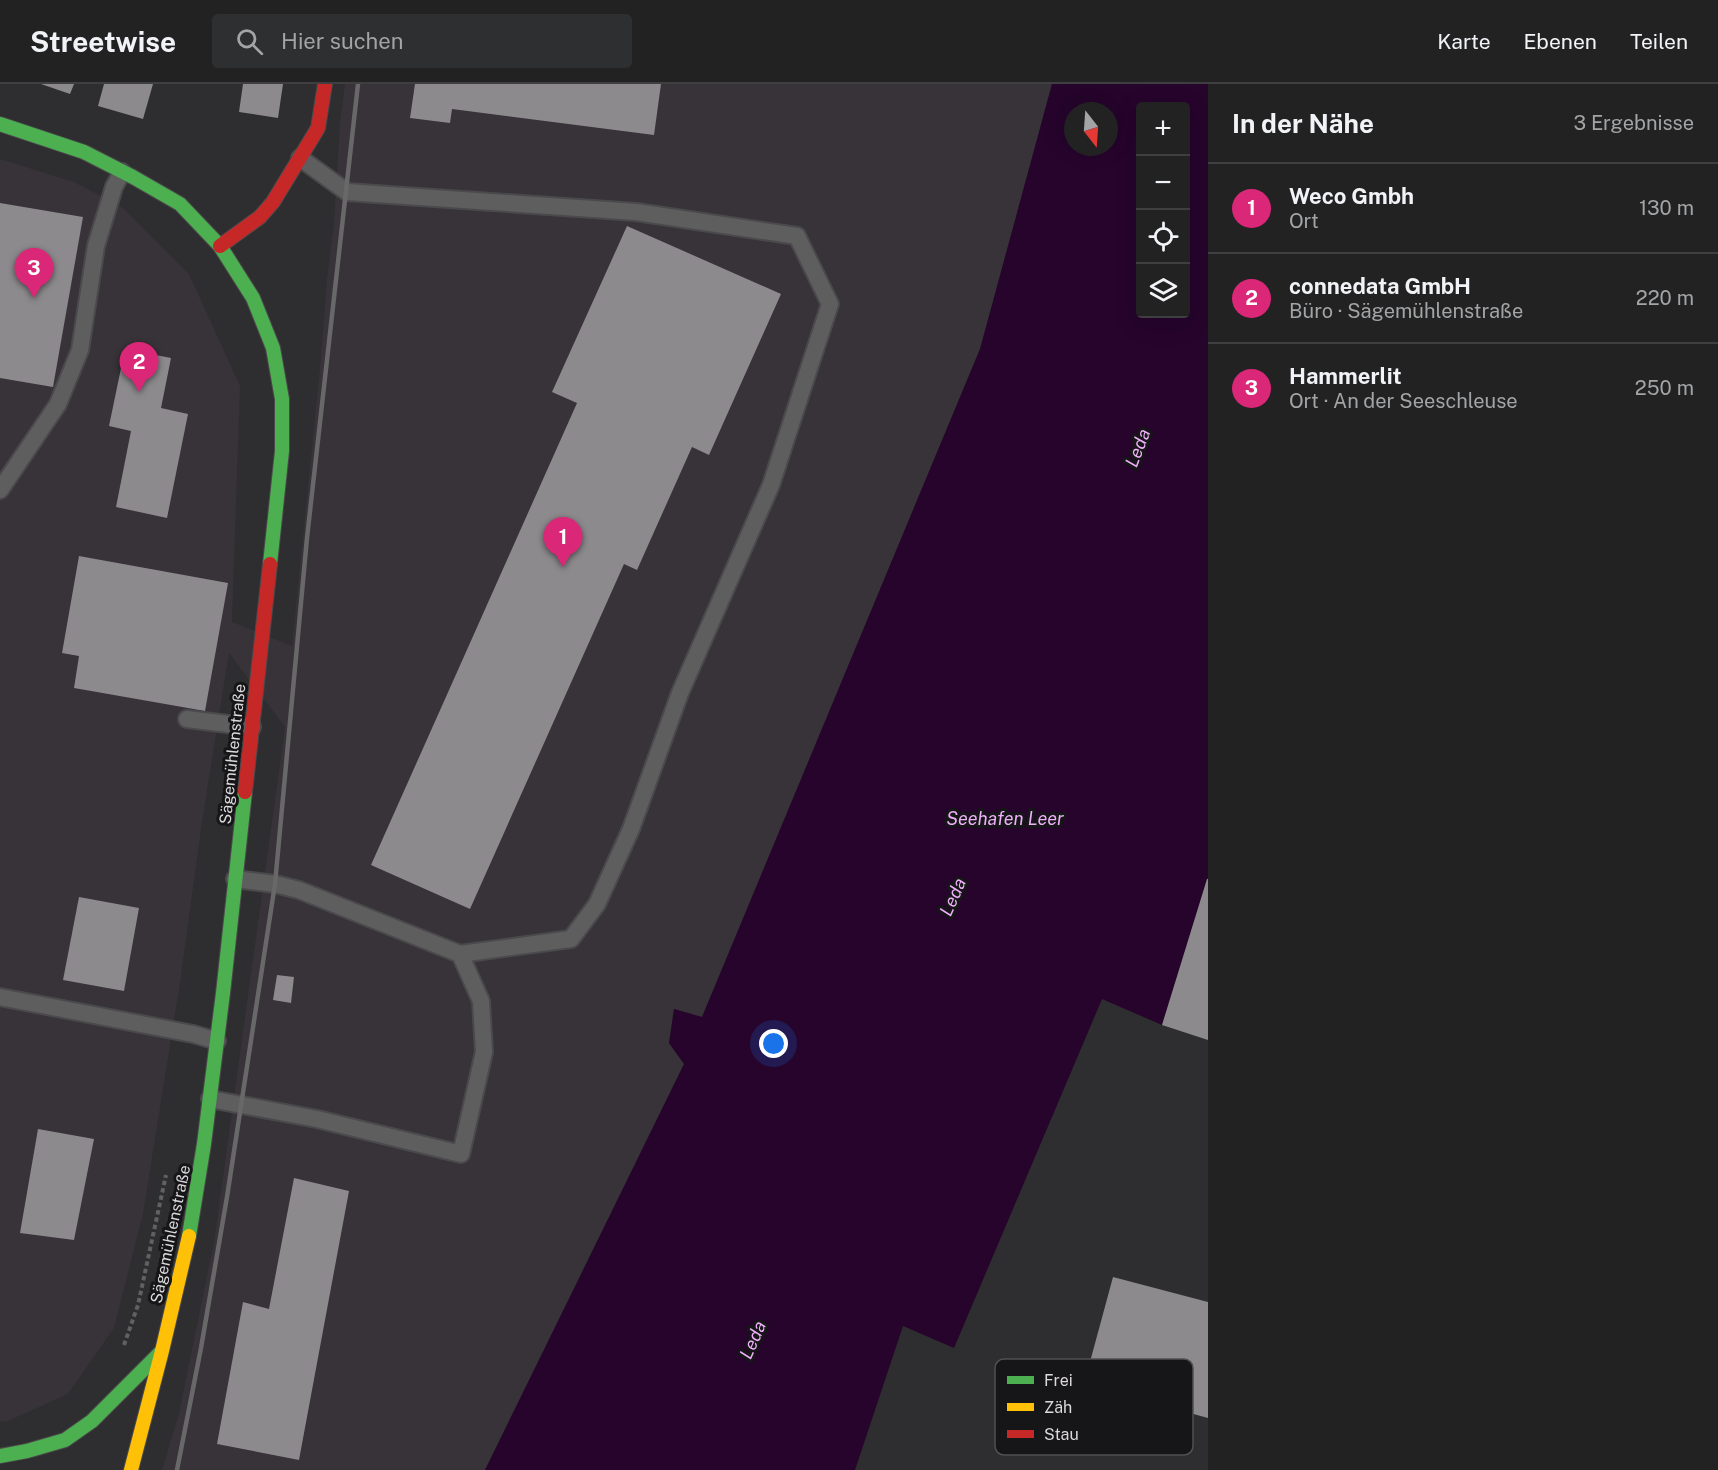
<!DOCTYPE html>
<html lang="de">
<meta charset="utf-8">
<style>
:root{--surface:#222223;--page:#2e2f30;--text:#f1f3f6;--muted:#a2a4a6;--line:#3f3f41;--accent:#db2777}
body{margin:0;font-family:"Public Sans",sans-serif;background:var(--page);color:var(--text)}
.controls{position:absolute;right:18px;top:18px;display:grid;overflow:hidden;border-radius:6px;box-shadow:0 6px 24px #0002}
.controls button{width:54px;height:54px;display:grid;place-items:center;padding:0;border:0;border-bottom:2px solid var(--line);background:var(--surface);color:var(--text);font:30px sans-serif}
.compass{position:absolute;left:1064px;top:18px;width:54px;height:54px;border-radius:50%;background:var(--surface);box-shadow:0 6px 24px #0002;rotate:163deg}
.you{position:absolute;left:774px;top:960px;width:21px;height:21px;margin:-15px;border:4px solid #fff;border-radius:50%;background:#1a73e8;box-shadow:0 0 0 9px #1a73e833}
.badge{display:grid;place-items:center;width:39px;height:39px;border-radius:50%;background:var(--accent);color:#fff;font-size:20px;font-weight:700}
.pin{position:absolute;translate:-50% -50px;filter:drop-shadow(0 2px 3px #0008)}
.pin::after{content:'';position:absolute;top:32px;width:21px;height:18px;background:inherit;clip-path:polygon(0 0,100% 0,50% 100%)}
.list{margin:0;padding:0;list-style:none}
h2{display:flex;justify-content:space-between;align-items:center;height:78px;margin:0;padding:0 24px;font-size:26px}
h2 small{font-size:20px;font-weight:400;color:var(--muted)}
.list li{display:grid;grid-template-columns:39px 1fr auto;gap:18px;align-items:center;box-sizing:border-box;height:90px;padding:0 24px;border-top:2px solid var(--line)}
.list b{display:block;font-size:22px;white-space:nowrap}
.list p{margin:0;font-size:20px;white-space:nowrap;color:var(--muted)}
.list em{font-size:20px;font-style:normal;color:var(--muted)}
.icon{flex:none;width:33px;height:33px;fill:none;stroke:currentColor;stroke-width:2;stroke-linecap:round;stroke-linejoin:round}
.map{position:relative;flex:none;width:1208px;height:1386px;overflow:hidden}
header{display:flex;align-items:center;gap:36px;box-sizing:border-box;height:84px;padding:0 30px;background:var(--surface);border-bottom:2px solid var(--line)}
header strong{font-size:28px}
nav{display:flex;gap:33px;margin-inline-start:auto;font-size:21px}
.search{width:420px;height:54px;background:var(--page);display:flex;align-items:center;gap:15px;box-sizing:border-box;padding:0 21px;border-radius:6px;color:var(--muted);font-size:22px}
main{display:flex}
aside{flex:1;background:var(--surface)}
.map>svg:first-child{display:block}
.built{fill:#383239}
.water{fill:#26042c;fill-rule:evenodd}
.building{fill:#8c8a8c}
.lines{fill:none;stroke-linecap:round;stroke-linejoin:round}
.lane-casing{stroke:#4a494b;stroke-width:20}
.fast-casing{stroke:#4a494b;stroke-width:16}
.slow-casing{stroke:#4a494b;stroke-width:16}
.jam-casing{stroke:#4a494b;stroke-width:16}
.path{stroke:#616161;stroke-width:4;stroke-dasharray:4.5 3;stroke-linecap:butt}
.lane{stroke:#5f5e5f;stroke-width:16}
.fast{stroke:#4caf50;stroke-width:14}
.slow{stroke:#ffc107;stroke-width:14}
.jam{stroke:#c62828;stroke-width:14}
.rail{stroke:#696869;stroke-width:4.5}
.labels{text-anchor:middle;stroke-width:6;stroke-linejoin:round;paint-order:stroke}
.street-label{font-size:16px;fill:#dbd9db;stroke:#161517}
.water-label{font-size:18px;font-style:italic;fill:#efaffa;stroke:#161517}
.key{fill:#161517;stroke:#515052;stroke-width:1.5}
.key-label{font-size:16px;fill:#dbd9db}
</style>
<header>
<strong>Streetwise</strong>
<div class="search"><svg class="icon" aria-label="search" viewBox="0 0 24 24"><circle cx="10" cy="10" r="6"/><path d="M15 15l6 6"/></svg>Hier suchen</div>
<nav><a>Karte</a><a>Ebenen</a><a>Teilen</a></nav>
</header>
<main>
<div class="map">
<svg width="1208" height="1386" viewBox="0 0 1208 1386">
<rect width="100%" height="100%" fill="#2e2d2f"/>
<path class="built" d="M345 0H1052L980 265 702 933 674 925 669 959 684 980 485 1386H162L179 1329 214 1158 285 643 229 569 202 738 180 899 143 1130 114 1244 68 1310 8 1337 0 1338V75L74 98 122 123 189 190 240 302 232 538 292 562 320 284 327 195 334 139 340 38Z"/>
<path class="water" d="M1052 0H1208V793L1162 941 1102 915 954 1264 903 1242 855 1386H485L684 980 669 959 674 925 702 933 980 265ZM1140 22H1186V230H1140ZM1073 27H1109V63H1073Z"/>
<g class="building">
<path d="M41 0H74L70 10Z"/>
<path d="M104 0H153L143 35 98 22Z"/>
<path d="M243 0H283L278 34 239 28Z"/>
<path d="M415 0H661L654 51 452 25 450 39 410 34Z"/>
<path d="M0 119 83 133 53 303 0 294Z"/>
<path d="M627 142 781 210 709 371 692 363 637 486 624 480 470 825 371 781 577 319 552 308Z"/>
<path d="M125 265 171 274 161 324 188 330 167 434 116 423 131 347 109 342Z"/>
<path d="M79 472 228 499 205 627 74 604 79 572 62 569Z"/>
<path d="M1207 795H1208V956L1162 941Z"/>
<path d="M79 813 139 824 124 907 63 896Z"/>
<path d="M277 891 294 893 291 919 273 916Z"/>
<path d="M38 1045 94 1055 74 1156 20 1149Z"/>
<path d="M294 1094 349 1107 299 1376 217 1360 243 1218 269 1225Z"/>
<path d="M1113 1193 1208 1218V1334L1084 1300Z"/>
</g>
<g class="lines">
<defs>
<g id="lane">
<path d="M300 74 347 108 636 128 797 152 830 220 771 401 680 609 631 745 597 820 571 855 460 870"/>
<path d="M0 406 58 320 80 266 96 162 114 103 122 88"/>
<path d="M187 635 252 643"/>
<path d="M0 913 193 950 217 957"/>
<path d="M210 1015 317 1035 461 1070 484 968 481 917 460 870 299 806 275 800 235 795"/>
</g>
<g id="fast">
<path d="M0 40 84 68 133 93 180 120 220 162 253 214 273 264 282 315V367L270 480"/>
<path d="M189 1152 204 1060 223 909 245 708"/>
<path d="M0 1372 27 1367 65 1356 92 1337 161 1268"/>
</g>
<path id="slow" d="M131 1386 162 1267 189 1152"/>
<g id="jam">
<path d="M220 162 260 133 273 118 318 44 325 0"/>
<path d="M245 708 270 480"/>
</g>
</defs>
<use href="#lane" class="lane-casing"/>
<use href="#fast" class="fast-casing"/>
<use href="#slow" class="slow-casing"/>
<use href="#jam" class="jam-casing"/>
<path class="path" d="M124 1261 138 1221 166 1091"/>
<use href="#lane" class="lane"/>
<use href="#fast" class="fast"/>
<use href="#slow" class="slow"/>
<use href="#jam" class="jam"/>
<path class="rail" d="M177 1386 201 1264 227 1113 275 800 307 454 358 0"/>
</g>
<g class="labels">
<g class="street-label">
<text transform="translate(232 670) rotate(-84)" y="6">Sägemühlenstraße</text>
<text transform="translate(170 1150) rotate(-78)" y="6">Sägemühlenstraße</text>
</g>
<g class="water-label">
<text transform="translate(1138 364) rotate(-69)" y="6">Leda</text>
<text x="1005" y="741">Seehafen Leer</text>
<text transform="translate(953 813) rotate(-66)" y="6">Leda</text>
<text transform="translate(753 1256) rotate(-66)" y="6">Leda</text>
</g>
</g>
<rect x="995" y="1275" width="198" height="96" rx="9" class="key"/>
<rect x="1007" y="1292" width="27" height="8" fill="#4caf50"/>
<rect x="1007" y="1319" width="27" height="8" fill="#ffc107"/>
<rect x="1007" y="1346" width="27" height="8" fill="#c62828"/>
<g class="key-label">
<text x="1044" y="1302">Frei</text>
<text x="1044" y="1329">Zäh</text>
<text x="1044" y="1356">Stau</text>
</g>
</svg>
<div class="controls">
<button>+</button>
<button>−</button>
<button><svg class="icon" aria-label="locate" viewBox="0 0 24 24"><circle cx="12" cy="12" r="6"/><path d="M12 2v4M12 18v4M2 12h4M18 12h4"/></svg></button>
<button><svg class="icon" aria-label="layers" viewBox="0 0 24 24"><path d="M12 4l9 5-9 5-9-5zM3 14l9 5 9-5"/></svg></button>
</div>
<svg class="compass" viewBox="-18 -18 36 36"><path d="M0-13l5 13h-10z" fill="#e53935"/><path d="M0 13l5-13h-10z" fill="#a2a4a6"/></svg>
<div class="you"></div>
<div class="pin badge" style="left:563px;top:483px">1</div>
<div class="pin badge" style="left:139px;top:308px">2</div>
<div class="pin badge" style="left:34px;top:214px">3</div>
</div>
<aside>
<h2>In der Nähe<small>3 Ergebnisse</small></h2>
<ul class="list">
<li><span class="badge">1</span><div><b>Weco Gmbh</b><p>Ort</p></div><em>130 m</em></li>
<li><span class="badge">2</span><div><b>connedata GmbH</b><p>Büro · Sägemühlenstraße</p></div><em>220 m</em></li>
<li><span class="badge">3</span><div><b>Hammerlit</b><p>Ort · An der Seeschleuse</p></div><em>250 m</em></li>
</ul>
</aside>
</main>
